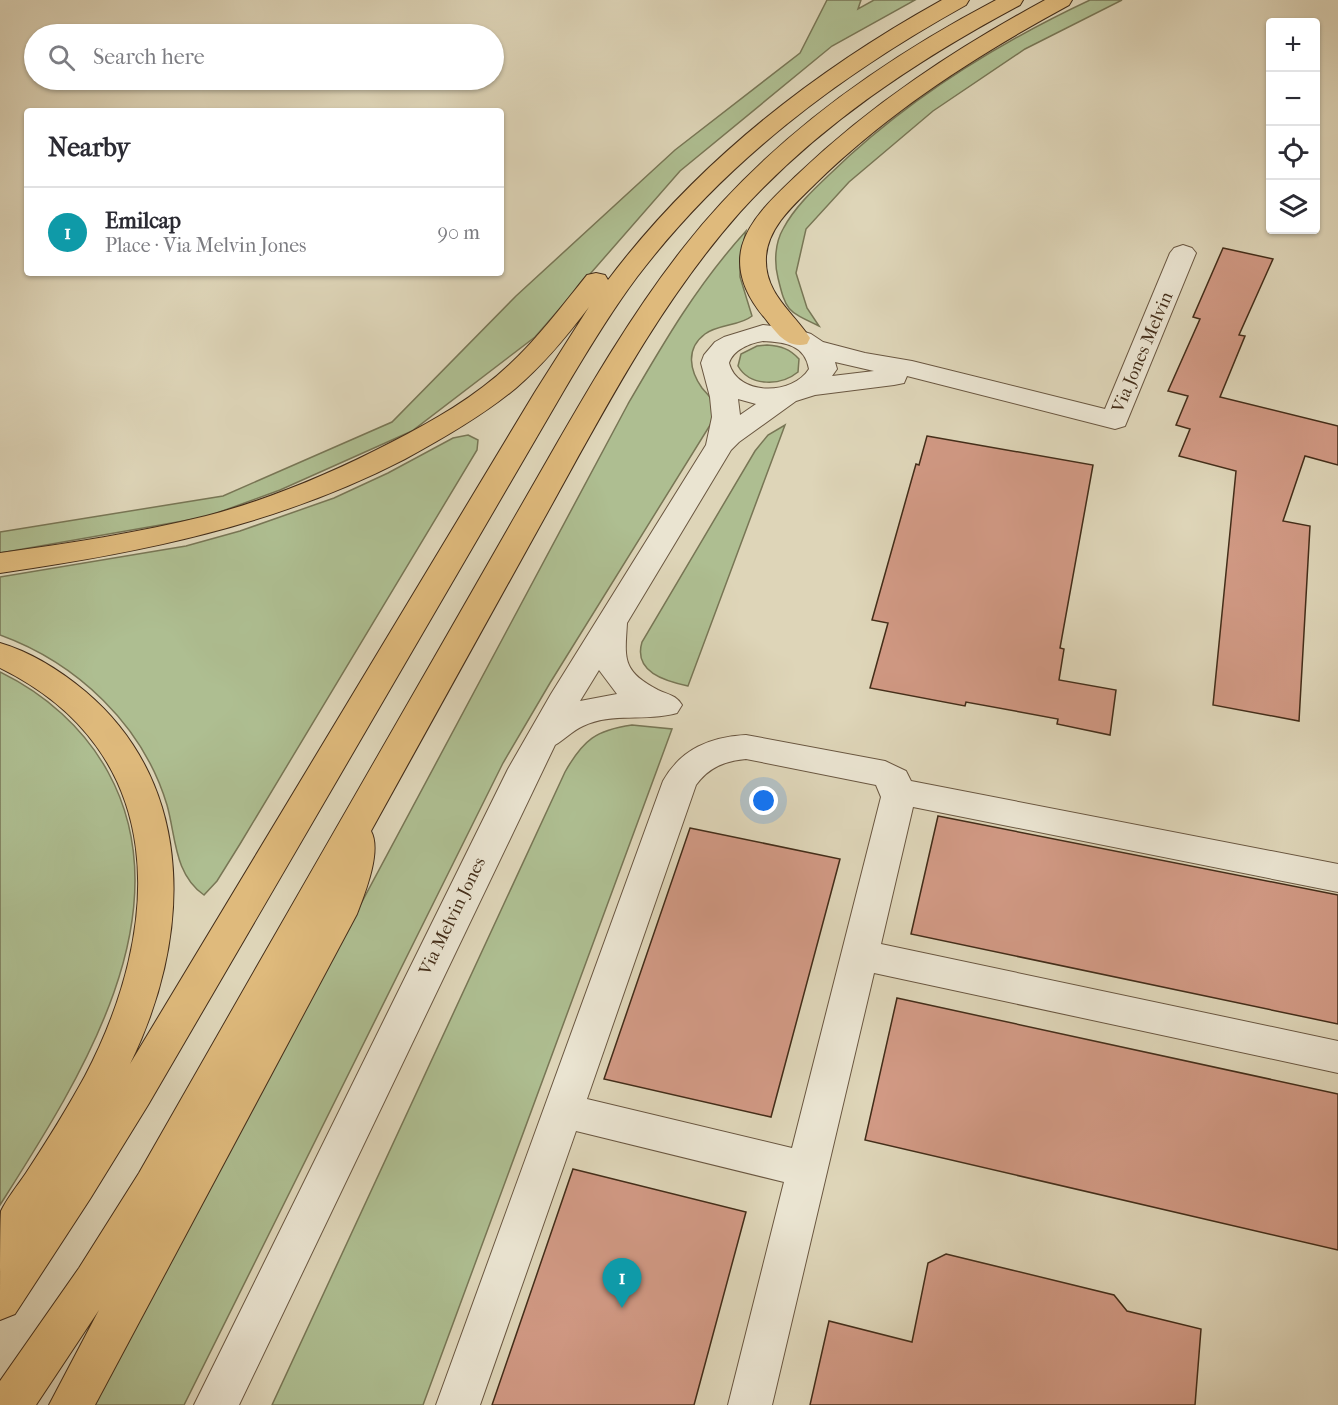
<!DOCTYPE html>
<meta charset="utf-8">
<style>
:root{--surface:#fff;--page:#f2f2f3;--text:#2b2b33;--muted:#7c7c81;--line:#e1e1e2;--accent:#ea580c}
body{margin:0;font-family:"IM FELL French Canon",serif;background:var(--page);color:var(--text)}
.controls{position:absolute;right:18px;top:18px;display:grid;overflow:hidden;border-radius:6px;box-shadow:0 2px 4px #0004}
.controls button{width:54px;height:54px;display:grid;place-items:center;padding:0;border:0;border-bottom:2px solid var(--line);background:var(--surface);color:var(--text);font:30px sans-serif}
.you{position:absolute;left:764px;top:801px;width:21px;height:21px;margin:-15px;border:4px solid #fff;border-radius:50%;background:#1a73e8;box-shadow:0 0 0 9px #1a73e833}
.badge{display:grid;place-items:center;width:39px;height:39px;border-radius:50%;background:var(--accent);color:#fff;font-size:20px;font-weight:700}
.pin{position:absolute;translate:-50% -50px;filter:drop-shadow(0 2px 3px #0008)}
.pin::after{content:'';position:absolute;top:32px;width:21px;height:18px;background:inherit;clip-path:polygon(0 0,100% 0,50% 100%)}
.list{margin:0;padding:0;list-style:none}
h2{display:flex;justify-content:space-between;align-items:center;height:78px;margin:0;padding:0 24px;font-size:26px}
h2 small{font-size:20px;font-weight:400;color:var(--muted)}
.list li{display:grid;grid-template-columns:39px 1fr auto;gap:18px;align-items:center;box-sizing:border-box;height:90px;padding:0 24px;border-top:2px solid var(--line)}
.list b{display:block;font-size:22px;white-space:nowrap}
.list p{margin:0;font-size:20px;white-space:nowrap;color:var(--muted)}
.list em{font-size:20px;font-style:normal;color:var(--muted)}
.icon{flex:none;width:33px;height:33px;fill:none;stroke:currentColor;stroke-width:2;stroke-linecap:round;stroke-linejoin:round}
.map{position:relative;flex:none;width:1338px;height:1405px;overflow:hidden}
.search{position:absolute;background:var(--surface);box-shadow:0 2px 4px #0004;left:24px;top:24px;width:480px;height:66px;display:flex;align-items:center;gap:15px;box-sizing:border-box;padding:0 21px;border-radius:33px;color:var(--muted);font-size:22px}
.panel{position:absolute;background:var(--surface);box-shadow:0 2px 4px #0004;left:24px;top:108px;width:480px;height:168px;border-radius:6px}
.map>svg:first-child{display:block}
.green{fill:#aebe91;stroke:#787655;stroke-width:1.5}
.building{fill:#d19984;stroke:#432d19;stroke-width:1.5}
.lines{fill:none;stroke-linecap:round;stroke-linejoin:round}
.minor-casing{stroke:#6a5741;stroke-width:2}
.highway-casing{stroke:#432d19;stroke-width:2}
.minor{fill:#eae4d1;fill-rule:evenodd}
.highway{fill:#dfba7c;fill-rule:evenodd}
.labels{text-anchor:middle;stroke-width:5;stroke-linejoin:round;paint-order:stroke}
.street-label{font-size:18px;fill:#432d19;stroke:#eae4d1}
</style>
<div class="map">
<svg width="1338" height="1405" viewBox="0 0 1338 1405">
<rect width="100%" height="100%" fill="#ded5b8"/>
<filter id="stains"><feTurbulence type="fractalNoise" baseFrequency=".00333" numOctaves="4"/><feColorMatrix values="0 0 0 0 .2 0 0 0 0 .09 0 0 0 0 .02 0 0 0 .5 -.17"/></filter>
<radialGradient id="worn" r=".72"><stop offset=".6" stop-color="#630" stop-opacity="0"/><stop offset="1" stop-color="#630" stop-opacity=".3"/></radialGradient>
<g class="green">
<path d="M827 0H861L858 9 874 0H915L832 46 680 171 535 337 412 431 280 490 206 517 0 553V532L223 496 392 422 516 296 675 150 800 53Z"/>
<path d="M1090 0H1122L1025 49 933 111 849 182 806 229 796 273 807 308 819 326C787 311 786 311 778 278 774 262 775 243 783 229 794 208 813 190 830 174 905 101 996 44 1090 0Z"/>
<path d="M746 231 740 258V277L752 316C740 326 719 324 705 334 685 349 690 371 702 388 706 393 712 398 713 403 714 409 712 417 712 422L550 683 503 763 184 1405H93L628 404C664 342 697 285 746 231Z"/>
<path d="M767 345C781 346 790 349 799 359L798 372C781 386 750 387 738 366L741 354 757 346Z"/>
<path d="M785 425 688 686C665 681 633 672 642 642L755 451 768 435Z"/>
<path d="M468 435 478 440 477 450 240 844 217 881 204 895C174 874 176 837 167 805 143 725 77 663 0 635V577L186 546 240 531 334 498 388 473 453 438Z"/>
<path d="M0 672C45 694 84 728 108 772 187 916 76 1085 0 1205Z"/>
<path d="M632 725 672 729 423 1405H272L565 772C583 740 596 730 632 725Z"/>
</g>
<g class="building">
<path d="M1223 248 1273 259 1239 335 1245 336 1220 397 1338 426V465L1305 456 1283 521 1310 526 1299 721 1213 705 1236 471 1179 456 1190 429 1176 425 1188 396 1168 391 1200 319 1193 317Z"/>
<path d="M927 436 1093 465 1060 648 1064 649 1059 680 1116 690 1110 735 1057 724 1058 719 966 702 965 706 870 688 888 623 872 620 916 464 919 465Z"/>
<path d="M938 816 1338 895V1024L911 934Z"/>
<path d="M690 828 840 859 771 1117 604 1079Z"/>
<path d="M897 998 1338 1094V1250L865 1140Z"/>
<path d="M573 1169 746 1212 694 1405H492Z"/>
<path d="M946 1254 1114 1295 1127 1311 1201 1329 1195 1405H810L829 1321 912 1342 928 1263Z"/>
</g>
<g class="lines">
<defs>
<g id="minor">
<path d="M1183 245 1192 248 1196 253 1125 426 1115 429 907 376 904 383 894 385 815 395 796 401 739 442 731 450 627 623C625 658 621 671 658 690 669 695 676 695 682 705L677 713C646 722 612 712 583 726 572 731 565 739 555 745L239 1405H194L508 769 551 694 706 445 712 417 710 397 701 363 704 355 715 342 724 337 763 325 792 328 811 334 823 342 865 353 912 361 1105 409 1170 253 1174 248ZM763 341C785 342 805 345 809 369 793 395 738 397 729 363 733 350 750 343 763 341ZM835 362 874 371 832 376 837 369ZM738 399 756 404 740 415ZM599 670 617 694 580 701Z"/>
<path d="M746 735 885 761 906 771 911 781 1338 864V892L913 807 881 944 1338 1041V1073L874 973 772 1405H728L784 1182 576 1131 480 1405H436L663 781C681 749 710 737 746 735ZM746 759 876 785 881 797 792 1148 587 1099 696 785C709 767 725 761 746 759Z"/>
</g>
<g id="highway">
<path d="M942 0H969L966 5C840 75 725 161 637 277 610 313 586 353 563 392L148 1105 90 1199 15 1314 0 1320C0 1302 0 1222 1 1211 7 1198 18 1185 26 1173 47 1141 67 1109 85 1076 163 927 171 752 0 668V643C31 652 61 671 86 692 199 788 190 942 130 1064L535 392 589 307C567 336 544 364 516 388 482 416 444 438 405 459 275 526 143 552 0 573V553C69 543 138 533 206 516 271 499 332 473 392 442 433 421 475 397 509 365 538 338 562 306 587 275L596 273 605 275 608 280C697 162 814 71 942 0Z"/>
<path d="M996 0H1023L1020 5C917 60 819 125 740 212 662 300 608 403 551 506 491 614 431 722 371 831 382 851 365 893 357 914L95 1405H49L99 1310 36 1405H0V1381L79 1268 139 1173C237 1001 335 830 434 658 472 592 510 525 548 459 590 386 632 313 684 247 767 141 878 62 996 0Z"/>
<path d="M1045 0H1072L1069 5C977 55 891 110 816 183 796 203 768 226 766 257 764 293 792 311 810 338L807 344C786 349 776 332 764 317 748 298 735 273 742 246 750 218 776 195 797 175 871 104 955 49 1045 0Z"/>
</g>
</defs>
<use href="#minor" class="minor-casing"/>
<use href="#highway" class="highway-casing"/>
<use href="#minor" class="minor"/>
<use href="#highway" class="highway"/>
</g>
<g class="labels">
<g class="street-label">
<text transform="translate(1142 352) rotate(-67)" y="6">Via Jones Melvin</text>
<text transform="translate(452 916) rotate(-64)" y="6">Via Melvin Jones</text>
</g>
</g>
<rect width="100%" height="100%" filter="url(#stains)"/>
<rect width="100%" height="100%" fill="url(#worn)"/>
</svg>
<div class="controls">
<button>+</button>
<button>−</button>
<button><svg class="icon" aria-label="locate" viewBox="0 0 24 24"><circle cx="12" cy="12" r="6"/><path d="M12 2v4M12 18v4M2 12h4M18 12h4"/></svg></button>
<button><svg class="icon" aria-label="layers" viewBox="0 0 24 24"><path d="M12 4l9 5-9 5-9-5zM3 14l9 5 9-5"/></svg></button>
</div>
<div class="you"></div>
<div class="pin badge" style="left:622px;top:1308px;background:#0f9aa8">1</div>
<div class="search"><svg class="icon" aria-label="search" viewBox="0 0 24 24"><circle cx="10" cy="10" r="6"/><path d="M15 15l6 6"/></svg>Search here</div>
<section class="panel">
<h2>Nearby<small></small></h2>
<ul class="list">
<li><span class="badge" style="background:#0f9aa8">1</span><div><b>Emilcap</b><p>Place · Via Melvin Jones</p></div><em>90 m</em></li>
</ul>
</section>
</div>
